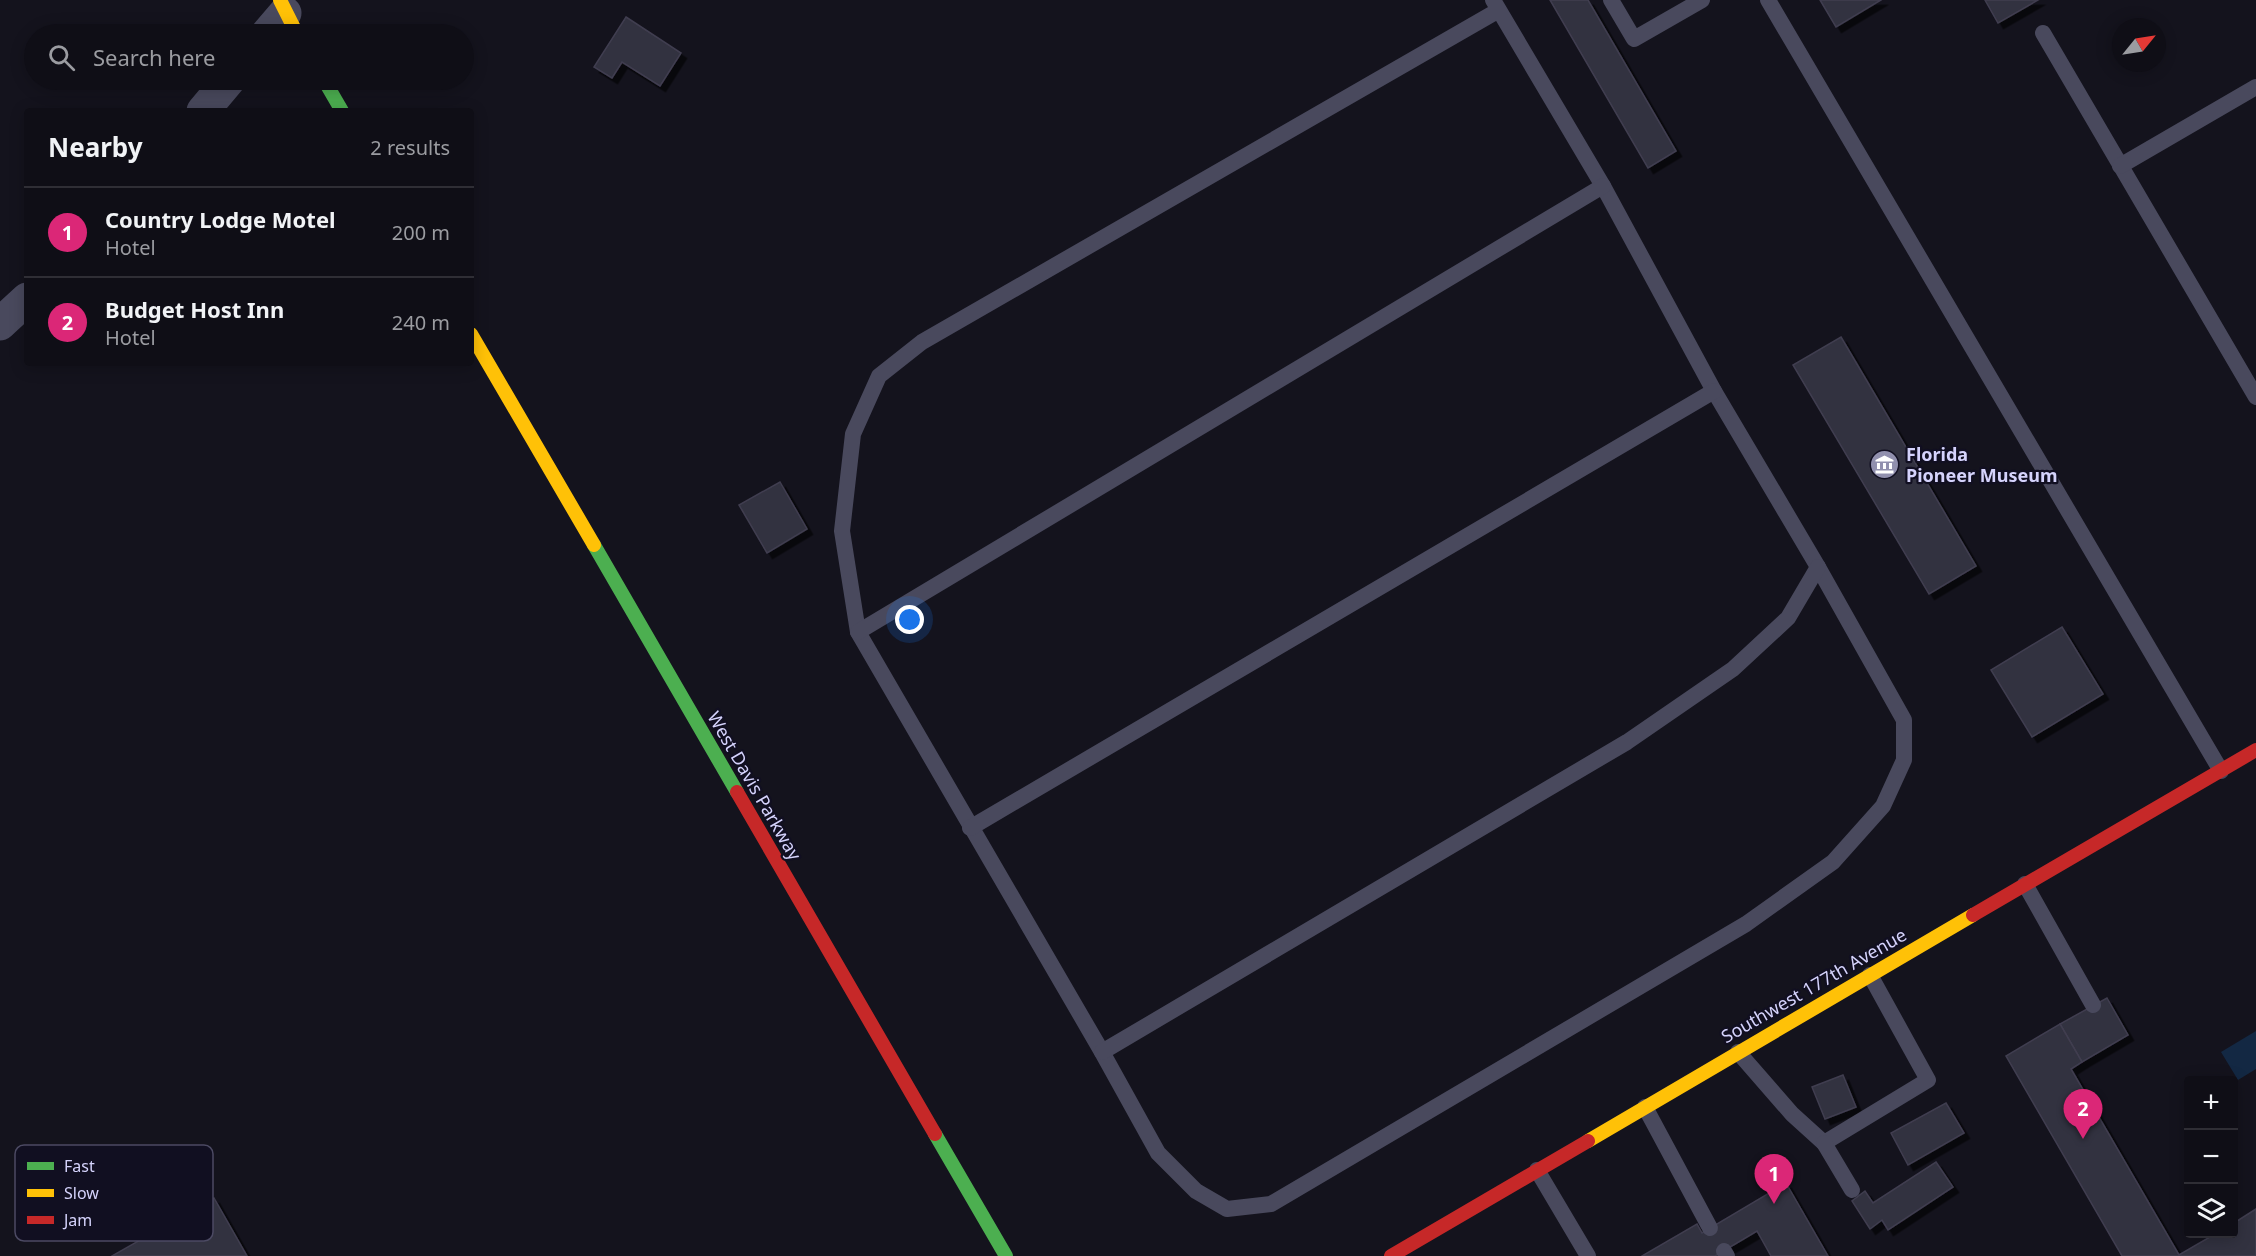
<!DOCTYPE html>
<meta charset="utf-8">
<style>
:root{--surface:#0f0e16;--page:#18171f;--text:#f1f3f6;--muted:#9b9ca1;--line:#2f2e35;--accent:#db2777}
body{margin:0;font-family:"Noto Sans",sans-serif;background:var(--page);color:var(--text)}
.controls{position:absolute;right:18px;bottom:18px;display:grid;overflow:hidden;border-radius:6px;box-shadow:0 3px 15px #0003}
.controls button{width:54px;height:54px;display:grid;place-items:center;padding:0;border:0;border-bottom:2px solid var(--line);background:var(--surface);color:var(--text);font:30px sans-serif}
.compass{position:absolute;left:2112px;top:18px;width:54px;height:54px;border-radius:50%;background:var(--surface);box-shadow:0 3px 15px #0003;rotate:60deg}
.you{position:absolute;left:910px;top:620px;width:21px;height:21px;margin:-15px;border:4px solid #fff;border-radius:50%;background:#1a73e8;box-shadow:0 0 0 9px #1a73e833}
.badge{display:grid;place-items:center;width:39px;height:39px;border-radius:50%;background:var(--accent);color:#fff;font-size:20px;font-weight:700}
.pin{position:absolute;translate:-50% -50px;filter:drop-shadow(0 2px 3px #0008)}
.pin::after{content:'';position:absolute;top:32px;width:21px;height:18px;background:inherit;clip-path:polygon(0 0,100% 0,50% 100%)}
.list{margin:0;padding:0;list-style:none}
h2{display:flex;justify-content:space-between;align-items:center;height:78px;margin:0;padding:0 24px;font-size:26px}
h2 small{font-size:20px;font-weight:400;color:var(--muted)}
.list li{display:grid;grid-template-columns:39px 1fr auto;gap:18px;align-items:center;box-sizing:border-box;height:90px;padding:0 24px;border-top:2px solid var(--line)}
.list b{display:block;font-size:22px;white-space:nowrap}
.list p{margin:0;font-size:20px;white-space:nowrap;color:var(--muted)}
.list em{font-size:20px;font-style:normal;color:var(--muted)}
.icon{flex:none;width:33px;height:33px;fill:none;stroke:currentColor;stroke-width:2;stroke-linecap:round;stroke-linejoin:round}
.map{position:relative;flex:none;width:2256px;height:1256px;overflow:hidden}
.search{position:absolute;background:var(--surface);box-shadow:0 3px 15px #0003;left:24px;top:24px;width:450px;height:66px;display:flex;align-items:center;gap:15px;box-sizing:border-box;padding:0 21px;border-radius:33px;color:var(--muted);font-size:22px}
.panel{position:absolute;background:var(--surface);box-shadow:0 3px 15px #0003;left:24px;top:108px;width:450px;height:258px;border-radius:6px}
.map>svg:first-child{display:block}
.water{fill:#132843}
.building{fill:#32313f;stroke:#403e50;stroke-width:1.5;filter:url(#shadow)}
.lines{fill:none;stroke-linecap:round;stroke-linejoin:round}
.lane{stroke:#49495d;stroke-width:16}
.street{stroke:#49495d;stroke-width:33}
.fast{stroke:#4caf50;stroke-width:14}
.slow{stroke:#ffc107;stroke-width:14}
.jam{stroke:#c62828;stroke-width:14}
.labels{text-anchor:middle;stroke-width:4.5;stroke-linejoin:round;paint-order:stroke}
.poi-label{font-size:18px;font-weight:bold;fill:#d5d3fc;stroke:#110f21;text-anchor:start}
.street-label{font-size:18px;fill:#d5d3fc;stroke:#110f21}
.key{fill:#110f21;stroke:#4c4a63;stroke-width:1.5}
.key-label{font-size:16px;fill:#d5d3fc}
</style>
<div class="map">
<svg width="2256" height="1256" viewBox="0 0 2256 1256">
<defs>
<filter id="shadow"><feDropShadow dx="5.5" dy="5.5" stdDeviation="0" flood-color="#0009"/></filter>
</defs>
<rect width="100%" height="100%" fill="#14131d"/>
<path class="water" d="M2256 1031V1069L2238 1080 2221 1052Z"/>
<g class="building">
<path d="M1550 0H1588L1676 151 1648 168Z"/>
<path d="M1820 0H1881L1836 27Z"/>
<path d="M1985 0H2038L1998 23Z"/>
<path d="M626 17 681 53 660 86 622 62 612 78 594 67Z"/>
<path d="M1841 337 1976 566 1929 594 1793 365Z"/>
<path d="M780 482 807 529 767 553 739 505Z"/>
<path d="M2062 627 2103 694 2032 737 1991 670Z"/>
<path d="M2107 998 2128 1035 2082 1062 2060 1024Z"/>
<path d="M2060 1024 2082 1062 2071 1069 2179 1255 2215 1234H2234V1223L2256 1209V1256H2122L2006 1056Z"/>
<path d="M1843 1075 1856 1107 1825 1119 1812 1087Z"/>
<path d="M1946 1103 1964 1133 1908 1165 1891 1133Z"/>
<path d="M1936 1162 1953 1187 1888 1230 1882 1220 1870 1229 1852 1201 1865 1191 1873 1203Z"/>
<path d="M1786 1183 1828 1256H1771L1757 1231 1715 1256H1642L1697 1224 1702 1233Z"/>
<path d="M214 1198 247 1256H112Z"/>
</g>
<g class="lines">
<g class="lane">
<path d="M1493 0 1603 186 1714 391 1818 567 1904 720V760L1883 806 1833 862 1746 924 1271 1204 1227 1209 1196 1191 1158 1153 1102 1052 858 632 842 531 853 434 879 376 922 342 1499 10"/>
<path d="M1611 0 1634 39 1702 0"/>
<path d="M1768 0 2221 771"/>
<path d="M2043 33 2256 397"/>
<path d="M2120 166 2256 87"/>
<path d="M858 632 1603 186"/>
<path d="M970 828 1714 391"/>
<path d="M2025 884 2093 1005"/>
<path d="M1102 1052 1627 742 1733 669 1788 618 1818 567"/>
<path d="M1738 1052 1792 1114 1824 1143 1928 1080 1870 975"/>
<path d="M1645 1107 1710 1228"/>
<path d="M1824 1143 1852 1190"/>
<path d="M1537 1170 1588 1256"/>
<path d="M1724 1251 1727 1256"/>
</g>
<g class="street">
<path d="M267 34 285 13"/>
<path d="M203 111 229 80"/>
<path d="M0 324 27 299"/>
</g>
<g class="fast">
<path d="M324 80 342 111"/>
<path d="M594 545 737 792"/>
<path d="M935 1134 1006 1256"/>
</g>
<g class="slow">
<path d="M280 0 297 34"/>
<path d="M471 334 594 545"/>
<path d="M1588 1141 1973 915"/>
</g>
<g class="jam">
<path d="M737 792 935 1134"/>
<path d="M1973 915 2256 750"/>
<path d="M1391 1256 1588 1141"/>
</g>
</g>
<defs>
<symbol id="museum-disc" viewBox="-11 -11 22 22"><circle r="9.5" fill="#9190ae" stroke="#110f21"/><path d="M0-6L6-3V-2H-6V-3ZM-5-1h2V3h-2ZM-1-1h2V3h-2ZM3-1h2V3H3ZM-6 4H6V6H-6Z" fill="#fff"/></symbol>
</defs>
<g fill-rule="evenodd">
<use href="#museum-disc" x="1868" y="448" width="33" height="33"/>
</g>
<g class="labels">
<g class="poi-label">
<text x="1906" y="461">Florida<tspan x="1906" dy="21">Pioneer Museum</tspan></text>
</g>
<g class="street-label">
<text transform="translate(754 786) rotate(60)" y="6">West Davis Parkway</text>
<text transform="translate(1814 986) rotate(-30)" y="6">Southwest 177th Avenue</text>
</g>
</g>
<rect x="15" y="1145" width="198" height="96" rx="9" class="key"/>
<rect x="27" y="1162" width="27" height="8" fill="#4caf50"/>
<rect x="27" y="1189" width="27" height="8" fill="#ffc107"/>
<rect x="27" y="1216" width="27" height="8" fill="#c62828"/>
<g class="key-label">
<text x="64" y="1172">Fast</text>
<text x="64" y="1199">Slow</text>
<text x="64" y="1226">Jam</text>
</g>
</svg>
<div class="controls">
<button>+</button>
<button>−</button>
<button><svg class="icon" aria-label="layers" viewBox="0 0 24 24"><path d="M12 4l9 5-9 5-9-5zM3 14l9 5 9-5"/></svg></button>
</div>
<svg class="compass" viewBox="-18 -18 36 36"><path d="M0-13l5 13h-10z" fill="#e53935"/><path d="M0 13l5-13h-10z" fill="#9b9ca1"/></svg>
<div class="you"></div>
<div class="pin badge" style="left:1774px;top:1204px">1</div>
<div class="pin badge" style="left:2083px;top:1139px">2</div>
<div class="search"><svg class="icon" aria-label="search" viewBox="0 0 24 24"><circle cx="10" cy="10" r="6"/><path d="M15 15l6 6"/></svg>Search here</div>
<section class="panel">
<h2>Nearby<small>2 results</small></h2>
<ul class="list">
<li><span class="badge">1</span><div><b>Country Lodge Motel</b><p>Hotel</p></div><em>200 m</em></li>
<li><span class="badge">2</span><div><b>Budget Host Inn</b><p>Hotel</p></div><em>240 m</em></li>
</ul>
</section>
</div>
